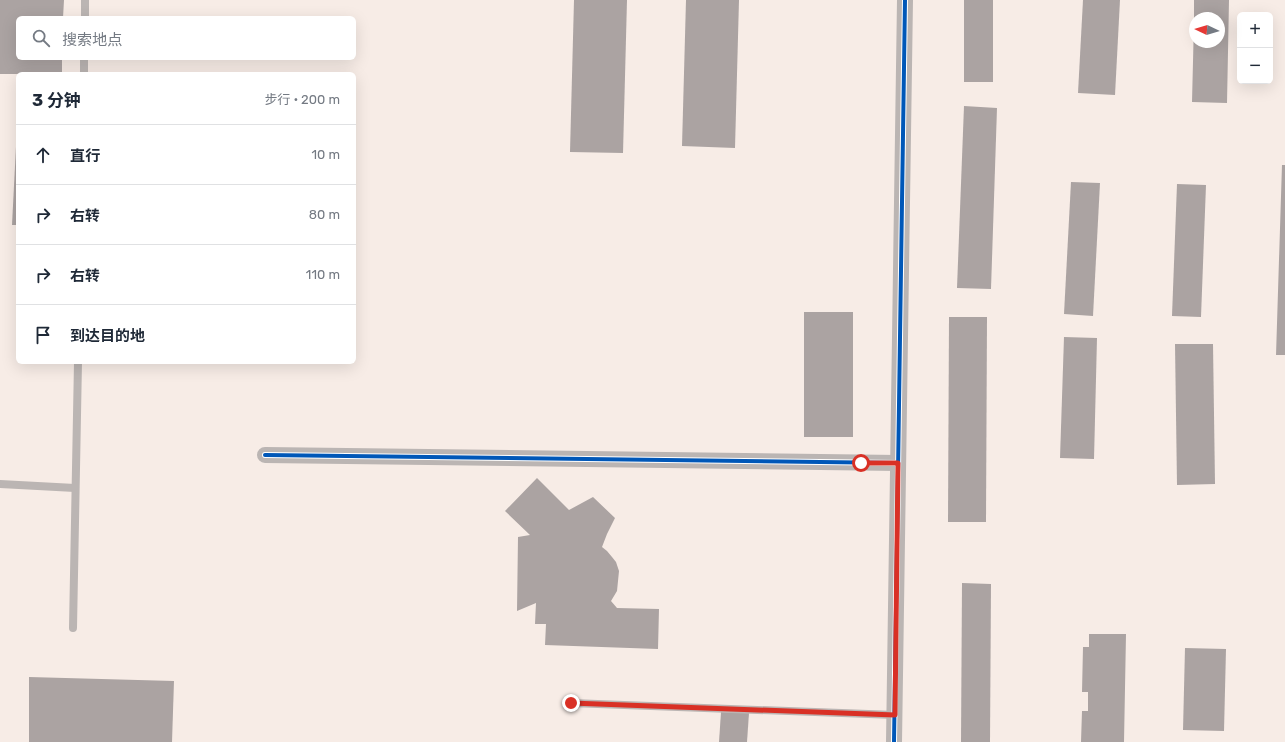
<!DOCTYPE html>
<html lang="zh">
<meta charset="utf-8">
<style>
:root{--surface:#fff;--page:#f6f6f7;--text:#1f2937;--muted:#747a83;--line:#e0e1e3}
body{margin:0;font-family:Rubik,"Noto Sans SC",sans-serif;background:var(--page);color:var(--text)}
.controls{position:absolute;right:12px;top:12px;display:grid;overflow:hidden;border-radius:6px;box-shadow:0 4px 16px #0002}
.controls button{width:36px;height:36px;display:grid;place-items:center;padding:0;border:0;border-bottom:1px solid var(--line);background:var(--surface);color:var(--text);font:20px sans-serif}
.compass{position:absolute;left:1189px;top:12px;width:36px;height:36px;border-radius:50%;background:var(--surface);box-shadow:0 4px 16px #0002;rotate:274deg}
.stop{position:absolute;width:12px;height:12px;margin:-9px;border:3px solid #d93025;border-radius:50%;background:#fff}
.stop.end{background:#d93025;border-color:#fff;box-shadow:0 1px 4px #0008}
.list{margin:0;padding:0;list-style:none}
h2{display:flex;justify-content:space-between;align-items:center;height:52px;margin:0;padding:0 16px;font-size:17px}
h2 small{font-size:13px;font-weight:400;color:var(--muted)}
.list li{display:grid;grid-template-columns:26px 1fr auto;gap:12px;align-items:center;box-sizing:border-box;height:60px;padding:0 16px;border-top:1px solid var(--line)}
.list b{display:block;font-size:15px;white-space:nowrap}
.list em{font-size:13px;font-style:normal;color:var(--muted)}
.icon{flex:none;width:22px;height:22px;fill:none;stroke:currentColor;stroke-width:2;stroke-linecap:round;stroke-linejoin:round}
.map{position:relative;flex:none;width:1285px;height:742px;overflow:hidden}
.search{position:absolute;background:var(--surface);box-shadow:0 4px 16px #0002;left:16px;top:16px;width:340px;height:44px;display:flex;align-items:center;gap:10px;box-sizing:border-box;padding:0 14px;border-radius:6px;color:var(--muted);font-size:15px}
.panel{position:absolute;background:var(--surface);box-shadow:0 4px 16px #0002;left:16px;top:72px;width:340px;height:292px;border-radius:6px}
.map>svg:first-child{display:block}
.building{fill:#aba3a2}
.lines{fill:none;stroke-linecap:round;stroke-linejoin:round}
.lane{stroke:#bbb5b3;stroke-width:8}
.street{stroke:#bbb5b3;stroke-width:16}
.cycleway-casing{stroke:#fff;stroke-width:6}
.cycleway{stroke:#0057b8;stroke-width:4}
.route{stroke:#d93025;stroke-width:5}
</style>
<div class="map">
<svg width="1285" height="742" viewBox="0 0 1285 742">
<rect width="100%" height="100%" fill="#f7ece6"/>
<g class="building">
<path d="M0 0H64L63 18H18V58H62V74H0Z"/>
<path d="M574 0H627L623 153 570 152Z"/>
<path d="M686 0H739L735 148 682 146Z"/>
<rect x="964" y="0" width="29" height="82"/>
<path d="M1083 0H1120L1115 95 1078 93Z"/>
<path d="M1194 0H1229L1227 103 1192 102 1194 21H1195V42H1219V18H1194Z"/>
<path d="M964 106 997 108 991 289 957 288Z"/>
<path d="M17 127H18V225H12Z"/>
<path d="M1282 165H1285V355H1276Z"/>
<path d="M1071 182 1100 183 1093 316 1064 314Z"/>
<path d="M1177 184 1206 185 1201 317 1172 316Z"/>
<rect x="804" y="312" width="49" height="125"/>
<path d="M949 317H987L986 522H948Z"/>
<path d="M1064 337 1097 338 1094 459 1060 458Z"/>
<path d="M1175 344H1213L1215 484 1177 485Z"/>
<path d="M537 478 569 510 593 497 615 518 607 534 602 547 607 551 612 557 616 562 619 571 617 591 611 601 617 608 659 609 658 649 545 645 546 624H535L536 603 517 611 518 537 530 535 505 511Z"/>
<path d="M962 583 991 584 990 742H961Z"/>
<path d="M1089 634H1126L1124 742H1081L1082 711H1088V692H1082L1083 647H1089Z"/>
<path d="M1185 648 1226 649 1224 731 1183 730Z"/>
<path d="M29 677 174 681 172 742H29Z"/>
<path d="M721 712 749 713 747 742H719Z"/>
</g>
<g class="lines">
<g class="lane">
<path d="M85 18V0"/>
<path d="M84 74V58"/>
<path d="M0 484 75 488"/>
<path d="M73 628 78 362"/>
<path d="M571 703 895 715"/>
</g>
<g class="street">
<path d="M265 455 898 463"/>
<path d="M894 742 905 0"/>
</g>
<defs>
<g id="cycleway">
<path d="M265 455 898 463"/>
<path d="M894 742 905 0"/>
</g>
</defs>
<use href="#cycleway" class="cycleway-casing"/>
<use href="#cycleway" class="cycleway"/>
</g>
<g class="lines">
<path class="route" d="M571 703 895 715 898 463H861"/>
</g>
</svg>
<div class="controls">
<button>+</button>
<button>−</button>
</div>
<svg class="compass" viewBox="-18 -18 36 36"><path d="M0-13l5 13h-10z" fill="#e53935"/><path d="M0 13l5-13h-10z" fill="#747a83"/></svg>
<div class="stop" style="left:861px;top:463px"></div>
<div class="stop end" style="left:571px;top:703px"></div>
<div class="search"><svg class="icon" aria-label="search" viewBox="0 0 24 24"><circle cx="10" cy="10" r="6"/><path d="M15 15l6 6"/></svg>搜索地点</div>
<section class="panel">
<h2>3 分钟<small>步行 · 200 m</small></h2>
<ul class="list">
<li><svg class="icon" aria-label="ahead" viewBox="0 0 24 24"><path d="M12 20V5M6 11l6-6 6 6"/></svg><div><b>直行</b></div><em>10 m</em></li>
<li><svg class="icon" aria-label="right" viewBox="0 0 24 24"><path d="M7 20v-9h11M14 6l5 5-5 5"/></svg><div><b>右转</b></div><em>80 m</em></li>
<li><svg class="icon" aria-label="right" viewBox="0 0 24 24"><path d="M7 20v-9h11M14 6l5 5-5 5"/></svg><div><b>右转</b></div><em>110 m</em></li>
<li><svg class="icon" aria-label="arrive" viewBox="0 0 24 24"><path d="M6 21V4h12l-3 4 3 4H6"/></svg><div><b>到达目的地</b></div></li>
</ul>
</section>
</div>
